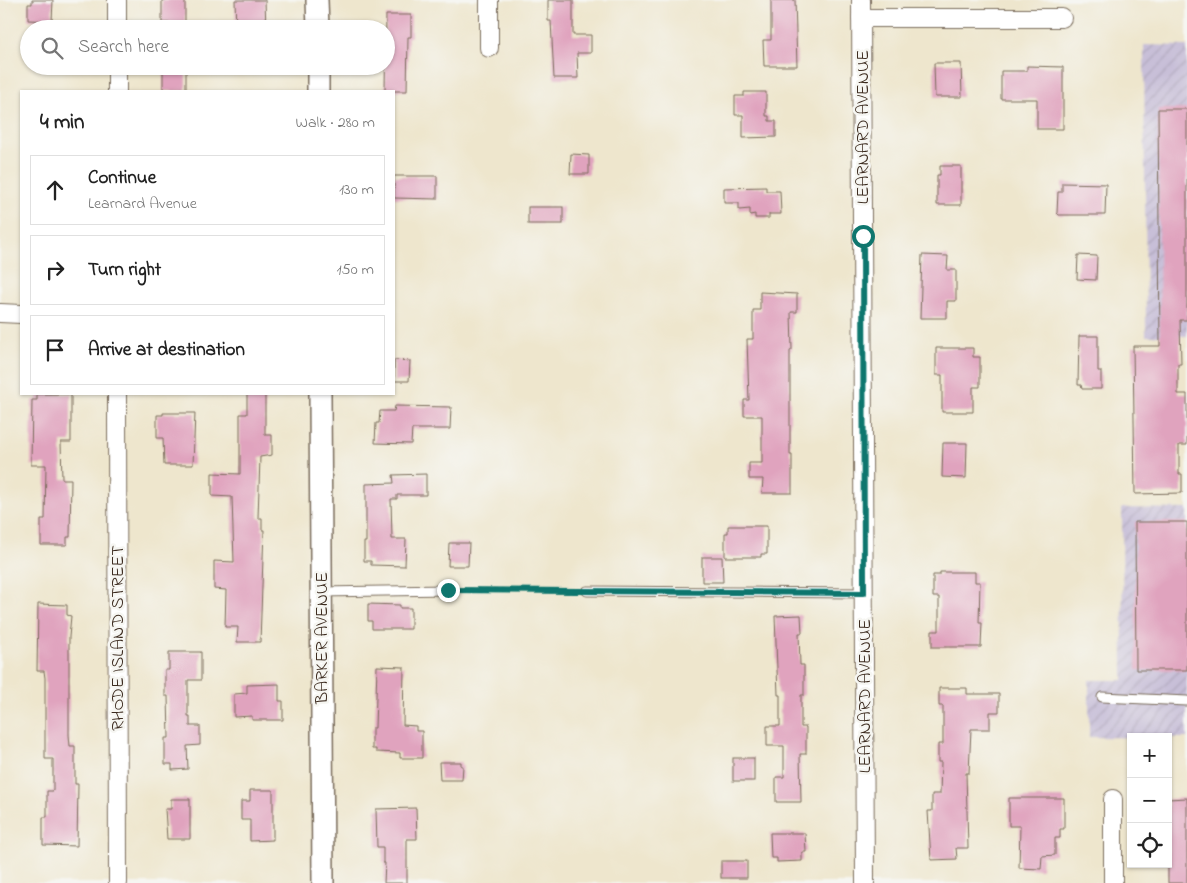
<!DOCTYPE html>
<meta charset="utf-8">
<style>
:root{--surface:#fff;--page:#f6f6f6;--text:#222;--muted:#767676;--line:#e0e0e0}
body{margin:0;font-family:"Indie Flower",sans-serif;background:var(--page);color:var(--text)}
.controls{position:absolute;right:15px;bottom:15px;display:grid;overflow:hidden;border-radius:0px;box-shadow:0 1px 4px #0004}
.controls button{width:45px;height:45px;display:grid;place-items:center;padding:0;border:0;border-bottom:1px solid var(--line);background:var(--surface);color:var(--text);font:25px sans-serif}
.stop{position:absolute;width:15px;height:15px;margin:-11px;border:4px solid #0f766e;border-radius:50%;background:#fff}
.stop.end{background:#0f766e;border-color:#fff;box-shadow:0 1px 5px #0008}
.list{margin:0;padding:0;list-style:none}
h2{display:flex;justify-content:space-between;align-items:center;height:65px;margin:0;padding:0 20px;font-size:21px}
h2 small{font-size:16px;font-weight:400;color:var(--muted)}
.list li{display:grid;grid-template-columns:32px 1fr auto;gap:15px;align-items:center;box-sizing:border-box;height:70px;margin:0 10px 10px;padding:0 10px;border:1px solid var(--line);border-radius:0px}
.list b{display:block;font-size:19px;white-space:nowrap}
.list p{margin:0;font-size:16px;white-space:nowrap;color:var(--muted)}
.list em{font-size:16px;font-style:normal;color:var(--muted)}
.icon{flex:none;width:28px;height:28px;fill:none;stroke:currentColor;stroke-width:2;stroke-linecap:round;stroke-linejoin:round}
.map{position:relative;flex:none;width:1187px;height:883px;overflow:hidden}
.search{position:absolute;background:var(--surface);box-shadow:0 1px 4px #0004;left:20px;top:20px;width:375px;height:55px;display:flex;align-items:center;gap:12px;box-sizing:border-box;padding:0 18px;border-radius:28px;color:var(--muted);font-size:19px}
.panel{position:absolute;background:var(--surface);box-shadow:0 1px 4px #0004;left:20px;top:90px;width:375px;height:305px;border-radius:0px}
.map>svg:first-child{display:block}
.industrial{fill:url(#industrial-furrows)}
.building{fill:#e0a3be}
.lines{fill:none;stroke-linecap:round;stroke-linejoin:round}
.service-casing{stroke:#7a6c5b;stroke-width:11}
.minor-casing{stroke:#7a6c5b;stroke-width:20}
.tertiary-casing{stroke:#7a6c5b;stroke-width:24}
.path{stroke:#7a6c5b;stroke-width:3;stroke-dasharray:4 4;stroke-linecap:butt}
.service{stroke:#fff;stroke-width:9}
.minor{stroke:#fff;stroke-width:18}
.tertiary{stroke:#fff;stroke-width:21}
.route{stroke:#0f766e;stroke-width:6}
.labels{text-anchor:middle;stroke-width:5;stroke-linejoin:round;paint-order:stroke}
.street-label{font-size:18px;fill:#3b2a1e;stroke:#f6f6f2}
</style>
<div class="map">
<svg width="1187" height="883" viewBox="0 0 1187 883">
<defs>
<pattern id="industrial-furrows" width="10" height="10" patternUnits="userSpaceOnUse" patternTransform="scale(1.25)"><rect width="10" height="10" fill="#c8bfd8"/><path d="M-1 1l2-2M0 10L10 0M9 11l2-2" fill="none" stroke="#ada4b9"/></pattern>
</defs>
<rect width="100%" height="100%" fill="#f6f6f2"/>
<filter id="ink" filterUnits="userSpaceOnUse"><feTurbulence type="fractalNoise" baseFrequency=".02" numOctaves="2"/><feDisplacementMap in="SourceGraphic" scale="10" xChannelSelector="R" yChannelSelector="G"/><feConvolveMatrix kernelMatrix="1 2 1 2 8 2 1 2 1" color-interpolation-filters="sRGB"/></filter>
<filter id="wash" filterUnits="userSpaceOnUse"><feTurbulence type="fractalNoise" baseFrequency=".0096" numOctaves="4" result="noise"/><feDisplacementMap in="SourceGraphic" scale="20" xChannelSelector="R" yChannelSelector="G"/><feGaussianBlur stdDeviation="1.12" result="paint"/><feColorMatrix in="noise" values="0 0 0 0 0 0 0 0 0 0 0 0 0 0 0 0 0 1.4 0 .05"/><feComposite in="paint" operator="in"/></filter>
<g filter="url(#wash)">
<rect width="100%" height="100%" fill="#eee6cd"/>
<g class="industrial">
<path d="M1144 45 1187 46V336H1146Z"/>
<path d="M1122 508 1187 509V738L1089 737V680H1123Z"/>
</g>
<g id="blocks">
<g class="building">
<path d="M32 0H53L52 21 28 20V4H32Z"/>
<rect x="162" y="0" width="23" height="23"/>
<path d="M235 0H265L266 29H236Z"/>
<path d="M548 0H573V35H591V53H577L578 78H554L551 21H548Z"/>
<path d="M771 0H795L797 66H764L763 40H771Z"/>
<path d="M386 15H411V37H408L407 91H385Z"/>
<path d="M934 63H961L962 97H935Z"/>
<rect x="163" y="66" width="23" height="25"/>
<path d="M1027 66 1063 67V129H1037V99H1001V71H1027Z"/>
<path d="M744 92H766V116H769V121H776V137L743 138V115H735V96H744Z"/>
<path d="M1158 109H1187V320H1180L1181 364H1178V394H1187V445H1179V474H1182V493L1135 494 1133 346H1160Z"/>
<path d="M571 154 589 155V174H570Z"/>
<path d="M940 166H961V205H937V175H940Z"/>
<path d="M394 176H437V199L394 198Z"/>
<path d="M1062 183 1106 184 1105 215H1059L1057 213 1058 192H1062Z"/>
<path d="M766 187V191H780L781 214H769V218H755V214L750 215V209L739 210V203H724V188Z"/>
<rect x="528" y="207" width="35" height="17"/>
<path d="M922 255 948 256 947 270H956V301H947V318H920Z"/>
<path d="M1078 255 1097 256 1096 280 1077 279Z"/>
<path d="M760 292 797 294V312H791L792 350 790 351V455H792V493H762L763 479H749V463H762V416H744V400H749L747 339H753V310H760Z"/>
<path d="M1079 336H1098V371H1101V389H1082L1081 385H1078Z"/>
<path d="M936 348H973V357H980V387H973V412H942V375H936Z"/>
<path d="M394 360 410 361 409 381H394Z"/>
<path d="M37 394H71V442H61L62 479H71L70 537H67V545H41V519H45L46 465H31L32 400H37Z"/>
<path d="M247 394H265V435H272V455L260 457 258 518H262V530H264L260 642H237L238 627H225L226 590 214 589V561L234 562 232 497 212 496V473L240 474V414H247Z"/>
<path d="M395 406 451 407 450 429H412L411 444 375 443 376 423H379L380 411H394Z"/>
<path d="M163 413H195L193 465H164L163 438H157V415H163Z"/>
<path d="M943 443H967L966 478 942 477Z"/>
<path d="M426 474V495H397V499H391L392 539H406L405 566 371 565V561H364V542H366V484L394 483 393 475Z"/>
<path d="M1135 522H1187V670H1136Z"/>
<path d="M728 526H767V554H761V557H725V533H728Z"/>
<path d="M449 543H469L468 566H448Z"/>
<path d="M702 557H722L723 582H702Z"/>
<path d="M940 572H975V582H980L979 623H982L981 647H932V631H939V597H933V575H940Z"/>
<path d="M38 604 67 605V615L71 616 69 637V735L70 746H75V784H78L77 846 43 845V817H47V791H53V759H45V678L44 671H37Z"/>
<path d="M368 604 400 605V608H411V629H372V621H368Z"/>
<path d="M801 615 802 633H799L800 665H804V695H801V727H806V754H800L801 802H776V777H784V746H767V726H780V695H778L775 616Z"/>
<path d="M169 652H201V680H188V716H190V726H200V745L187 746 188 769 172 770V764H165V738H169L168 696H165V670H169Z"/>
<path d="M377 666 404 667 403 725 416 726V731H422V758H400V753L376 752V749H372V728H375Z"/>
<path d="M279 684V701H283V720H252V716L234 717V694L247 693V685Z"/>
<path d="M939 688H967V694H999V712H990V729H971L969 773H966L968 848H956L957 859 931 860 928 811H932V794H940L941 762H938V744H943V706H939Z"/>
<rect x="733" y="758" width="21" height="23"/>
<path d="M439 762H461V766H463L462 780H440Z"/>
<path d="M250 790H273V840L250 841V820H241V801H250Z"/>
<path d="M1009 798H1064V829H1060V838H1055V855L1042 856 1041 869 1019 868 1020 826H1009Z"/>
<path d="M1187 798V883H1168V799Z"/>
<path d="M171 799H190V839H167L165 809H171Z"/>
<path d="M416 808 417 839H407V883H384L385 863H383V847H377L376 809Z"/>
<path d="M770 833H805L806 852H802V861L777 862V858H771Z"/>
<rect x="721" y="861" width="26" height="17"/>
</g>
</g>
</g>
<g filter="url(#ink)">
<use href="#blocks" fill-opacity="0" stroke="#7a6c5b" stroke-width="1"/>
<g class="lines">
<defs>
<g id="service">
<path d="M587 591 864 593"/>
<path d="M321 592 448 590"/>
<path d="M1102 697 1187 701"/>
</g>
<g id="minor">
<path d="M489 0V48"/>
<path d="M861 0 865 883"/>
<path d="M861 18H1062"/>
<path d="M117 29V0"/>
<path d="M117 91V66"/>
<path d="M0 313 21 314"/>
<path d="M117 394 118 883"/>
<path d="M1113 799V883"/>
</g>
<g id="tertiary">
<path d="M317 0 318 29"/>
<path d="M318 66V91"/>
<path d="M320 394 323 883"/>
</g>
</defs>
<use href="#service" class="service-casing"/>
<use href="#minor" class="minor-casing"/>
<use href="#tertiary" class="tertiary-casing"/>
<path class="path" d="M461 590 574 591"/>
<use href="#service" class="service"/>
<use href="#minor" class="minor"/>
<use href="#tertiary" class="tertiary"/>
</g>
</g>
<g class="lines" filter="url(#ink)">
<path class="route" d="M448 590 864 593 863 236"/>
</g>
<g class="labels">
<g class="street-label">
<text transform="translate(862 127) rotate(-90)" y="6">LEARNARD AVENUE</text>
<text transform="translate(117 638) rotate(-90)" y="6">RHODE ISLAND STREET</text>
<text transform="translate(321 638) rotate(-90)" y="6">BARKER AVENUE</text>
<text transform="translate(864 696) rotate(-90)" y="6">LEARNARD AVENUE</text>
</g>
</g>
</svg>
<div class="controls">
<button>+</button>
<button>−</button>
<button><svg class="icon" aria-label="locate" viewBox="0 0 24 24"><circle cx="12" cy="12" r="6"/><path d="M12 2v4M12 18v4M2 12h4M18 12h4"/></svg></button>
</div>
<div class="stop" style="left:863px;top:236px"></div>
<div class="stop end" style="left:448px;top:590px"></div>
<div class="search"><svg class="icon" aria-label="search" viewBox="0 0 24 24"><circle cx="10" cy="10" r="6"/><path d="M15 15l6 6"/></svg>Search here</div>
<section class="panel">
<h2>4 min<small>Walk · 280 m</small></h2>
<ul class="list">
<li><svg class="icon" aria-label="ahead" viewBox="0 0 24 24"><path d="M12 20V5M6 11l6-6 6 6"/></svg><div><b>Continue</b><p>Learnard Avenue</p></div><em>130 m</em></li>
<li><svg class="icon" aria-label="right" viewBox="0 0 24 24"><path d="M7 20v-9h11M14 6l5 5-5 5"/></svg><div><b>Turn right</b></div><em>150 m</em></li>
<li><svg class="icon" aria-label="arrive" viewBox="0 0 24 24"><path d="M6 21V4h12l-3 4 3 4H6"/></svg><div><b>Arrive at destination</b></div></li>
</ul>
</section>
</div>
